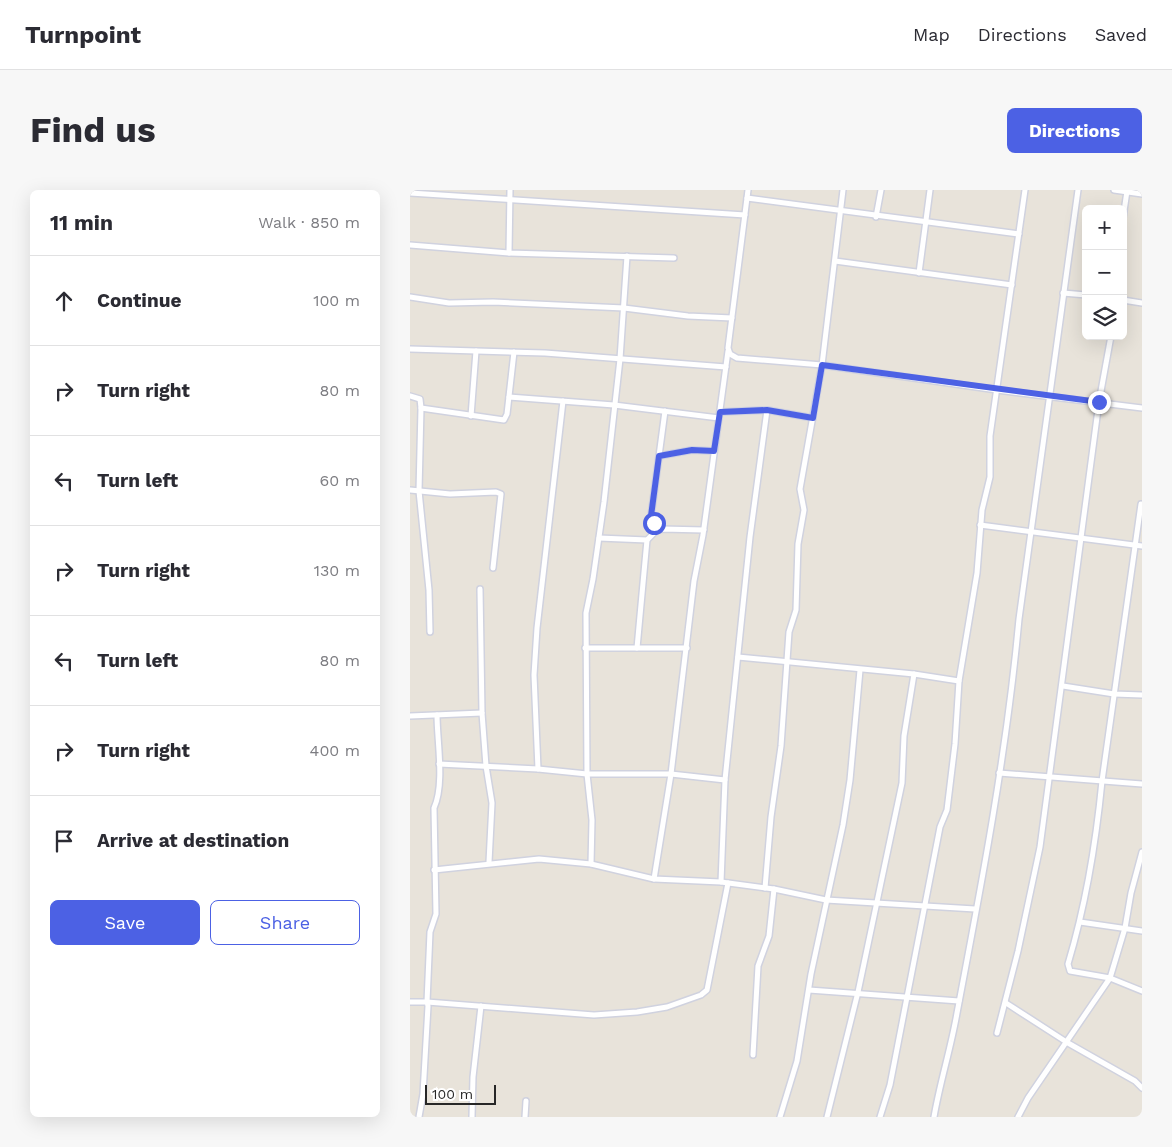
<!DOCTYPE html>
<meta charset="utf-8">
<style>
:root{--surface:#fff;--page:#f7f7f7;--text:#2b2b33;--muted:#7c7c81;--line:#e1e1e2;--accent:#4c61e4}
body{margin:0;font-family:"Work Sans",sans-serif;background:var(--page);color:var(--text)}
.controls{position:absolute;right:15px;top:15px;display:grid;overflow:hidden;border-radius:8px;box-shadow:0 5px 20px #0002}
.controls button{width:45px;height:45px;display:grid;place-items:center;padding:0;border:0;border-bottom:1px solid var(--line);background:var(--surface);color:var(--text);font:25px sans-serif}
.scale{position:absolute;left:15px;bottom:12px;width:71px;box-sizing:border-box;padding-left:5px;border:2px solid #272727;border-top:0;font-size:14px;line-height:18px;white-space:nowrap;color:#272727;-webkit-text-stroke:4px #fff;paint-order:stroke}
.stop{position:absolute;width:15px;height:15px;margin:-11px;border:4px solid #4c61e4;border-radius:50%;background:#fff}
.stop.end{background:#4c61e4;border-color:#fff;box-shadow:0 1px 5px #0008}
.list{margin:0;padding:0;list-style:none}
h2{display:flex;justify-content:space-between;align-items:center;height:65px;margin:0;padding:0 20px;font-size:21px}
h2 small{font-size:16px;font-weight:400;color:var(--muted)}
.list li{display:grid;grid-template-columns:32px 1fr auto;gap:15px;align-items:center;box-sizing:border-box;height:90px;padding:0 20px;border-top:1px solid var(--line)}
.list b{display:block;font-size:19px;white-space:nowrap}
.list em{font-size:16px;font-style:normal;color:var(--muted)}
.actions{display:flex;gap:10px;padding:15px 20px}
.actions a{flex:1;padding:11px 0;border:1px solid var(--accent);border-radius:8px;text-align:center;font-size:18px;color:var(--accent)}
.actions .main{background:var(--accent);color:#fff}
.icon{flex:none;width:28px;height:28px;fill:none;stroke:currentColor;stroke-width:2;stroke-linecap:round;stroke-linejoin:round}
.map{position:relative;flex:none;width:732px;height:927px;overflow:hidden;border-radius:8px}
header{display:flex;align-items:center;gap:30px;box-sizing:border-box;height:70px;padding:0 25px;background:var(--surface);border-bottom:1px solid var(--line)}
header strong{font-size:24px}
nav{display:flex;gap:28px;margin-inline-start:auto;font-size:18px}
.intro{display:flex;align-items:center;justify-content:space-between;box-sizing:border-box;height:120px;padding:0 30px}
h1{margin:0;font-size:35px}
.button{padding:12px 22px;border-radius:8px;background:var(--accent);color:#fff;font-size:18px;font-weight:700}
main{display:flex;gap:30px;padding:0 30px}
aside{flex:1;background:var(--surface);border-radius:8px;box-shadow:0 5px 20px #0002}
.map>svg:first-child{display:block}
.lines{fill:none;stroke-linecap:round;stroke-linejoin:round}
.minor-casing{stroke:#d0d2df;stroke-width:8}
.minor{stroke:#fff;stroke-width:5}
.route{stroke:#4c61e4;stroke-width:6}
</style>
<header>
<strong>Turnpoint</strong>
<nav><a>Map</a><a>Directions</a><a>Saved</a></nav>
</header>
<div class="intro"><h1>Find us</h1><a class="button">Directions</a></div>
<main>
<aside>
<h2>11 min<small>Walk · 850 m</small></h2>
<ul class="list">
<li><svg class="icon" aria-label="ahead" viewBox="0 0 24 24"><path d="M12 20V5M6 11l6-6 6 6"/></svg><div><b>Continue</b></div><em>100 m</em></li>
<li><svg class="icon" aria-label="right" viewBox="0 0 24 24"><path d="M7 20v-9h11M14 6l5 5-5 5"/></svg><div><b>Turn right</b></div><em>80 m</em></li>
<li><svg class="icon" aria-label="left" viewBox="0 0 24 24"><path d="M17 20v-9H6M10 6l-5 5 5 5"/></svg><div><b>Turn left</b></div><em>60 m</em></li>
<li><svg class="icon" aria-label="right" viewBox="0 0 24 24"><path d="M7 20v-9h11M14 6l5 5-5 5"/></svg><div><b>Turn right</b></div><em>130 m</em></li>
<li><svg class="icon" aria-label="left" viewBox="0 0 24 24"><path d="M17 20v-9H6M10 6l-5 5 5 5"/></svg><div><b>Turn left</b></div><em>80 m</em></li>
<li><svg class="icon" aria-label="right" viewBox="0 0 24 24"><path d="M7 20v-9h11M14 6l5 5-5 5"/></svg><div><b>Turn right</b></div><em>400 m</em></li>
<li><svg class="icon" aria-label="arrive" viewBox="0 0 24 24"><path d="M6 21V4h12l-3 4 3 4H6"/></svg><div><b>Arrive at destination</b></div></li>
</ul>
<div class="actions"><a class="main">Save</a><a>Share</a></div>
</aside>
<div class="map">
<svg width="732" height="927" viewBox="0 0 732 927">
<rect width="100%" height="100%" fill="#e8e3da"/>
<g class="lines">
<defs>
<g id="minor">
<path d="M338 0 318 158 320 164 327 168 412 175 587 200 732 218"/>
<path d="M704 0 732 4"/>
<path d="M0 3 335 25"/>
<path d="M337 8 609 44"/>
<path d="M466 27 471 0"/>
<path d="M713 28 717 1"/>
<path d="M0 55 99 63 264 68"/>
<path d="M99 63 100 0"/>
<path d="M425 71 602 95"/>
<path d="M509 83 520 0"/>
<path d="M653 103 676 105"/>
<path d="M0 107 39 113 83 112 214 118 278 126 322 128"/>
<path d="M713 110 732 113"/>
<path d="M0 159 135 163 316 177"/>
<path d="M0 206 10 209 11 218 9 301 19 400 20 442"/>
<path d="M99 207 204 215 309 228"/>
<path d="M11 218 94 230 97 224 104 162"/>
<path d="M310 222 357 220 403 228"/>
<path d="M61 226 66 161"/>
<path d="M249 266 282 260 304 261"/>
<path d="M0 300 40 304 86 302 91 304 83 378"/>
<path d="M731 314 692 591C686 653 676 714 658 774L660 781 700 788 732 801"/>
<path d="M570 335 732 356"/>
<path d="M246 341 241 326 255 221"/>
<path d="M189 348 237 350 246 341 252 339 294 340"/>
<path d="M70 399 72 523 76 576 82 613 79 672"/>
<path d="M175 458H277"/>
<path d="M227 458 237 350"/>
<path d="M328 467 504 484 549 491"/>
<path d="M653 496 704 504 732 505"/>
<path d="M27 525C27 551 35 594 24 618L26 724 20 742 17 812 184 825 227 822 257 817 291 805 297 800 318 693"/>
<path d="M0 526 72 523"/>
<path d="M29 574 128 579 177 584H261L315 590"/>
<path d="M128 579 124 485 127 438 153 211"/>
<path d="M589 583 732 594"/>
<path d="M181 674 182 630 177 584 176 423 183 389 194 312 210 169 217 66"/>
<path d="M24 680 129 669 181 674 244 689 311 692 364 699 416 710 565 719"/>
<path d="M244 689 261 584 284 391 293 345 318 161"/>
<path d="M311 692 315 590 340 347 357 220"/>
<path d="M355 698 361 627 371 556 379 442 386 420 388 354 394 320 390 299 412 175 433 0"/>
<path d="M670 732 732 741"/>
<path d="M399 800 549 811"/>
<path d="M0 812H17L18 816 13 904 9 927"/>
<path d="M596 813 658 853 725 891 732 898"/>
<path d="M587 843 608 761 630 657 689 212 701 146"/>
<path d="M343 865 348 776 359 746 364 699"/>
<path d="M62 927 63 887 71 816"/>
<path d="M115 927 116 911"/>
<path d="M370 927 387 871 401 784 433 635 440 590 450 480"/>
<path d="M417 927 448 802 492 593 494 546 504 484"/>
<path d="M470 927 480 895 530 637 537 620 545 554 549 491 567 383 572 320 580 287V246L615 0"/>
<path d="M524 927C530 892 541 858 547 823 572 692 597 561 609 429L668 0"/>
<path d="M608 927 618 908 700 788 715 738 721 703 732 662"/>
</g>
</defs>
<use href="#minor" class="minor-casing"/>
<use href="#minor" class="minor"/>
</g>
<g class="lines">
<path class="route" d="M244 333 241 326 249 266 282 260 304 261 310 222 357 220 403 228 412 175 689 212"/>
</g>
</svg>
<div class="controls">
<button>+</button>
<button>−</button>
<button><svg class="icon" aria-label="layers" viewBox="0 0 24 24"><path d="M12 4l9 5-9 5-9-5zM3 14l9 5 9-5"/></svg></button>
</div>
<div class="scale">100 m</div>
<div class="stop" style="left:244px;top:333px"></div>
<div class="stop end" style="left:689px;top:212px"></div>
</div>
</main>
